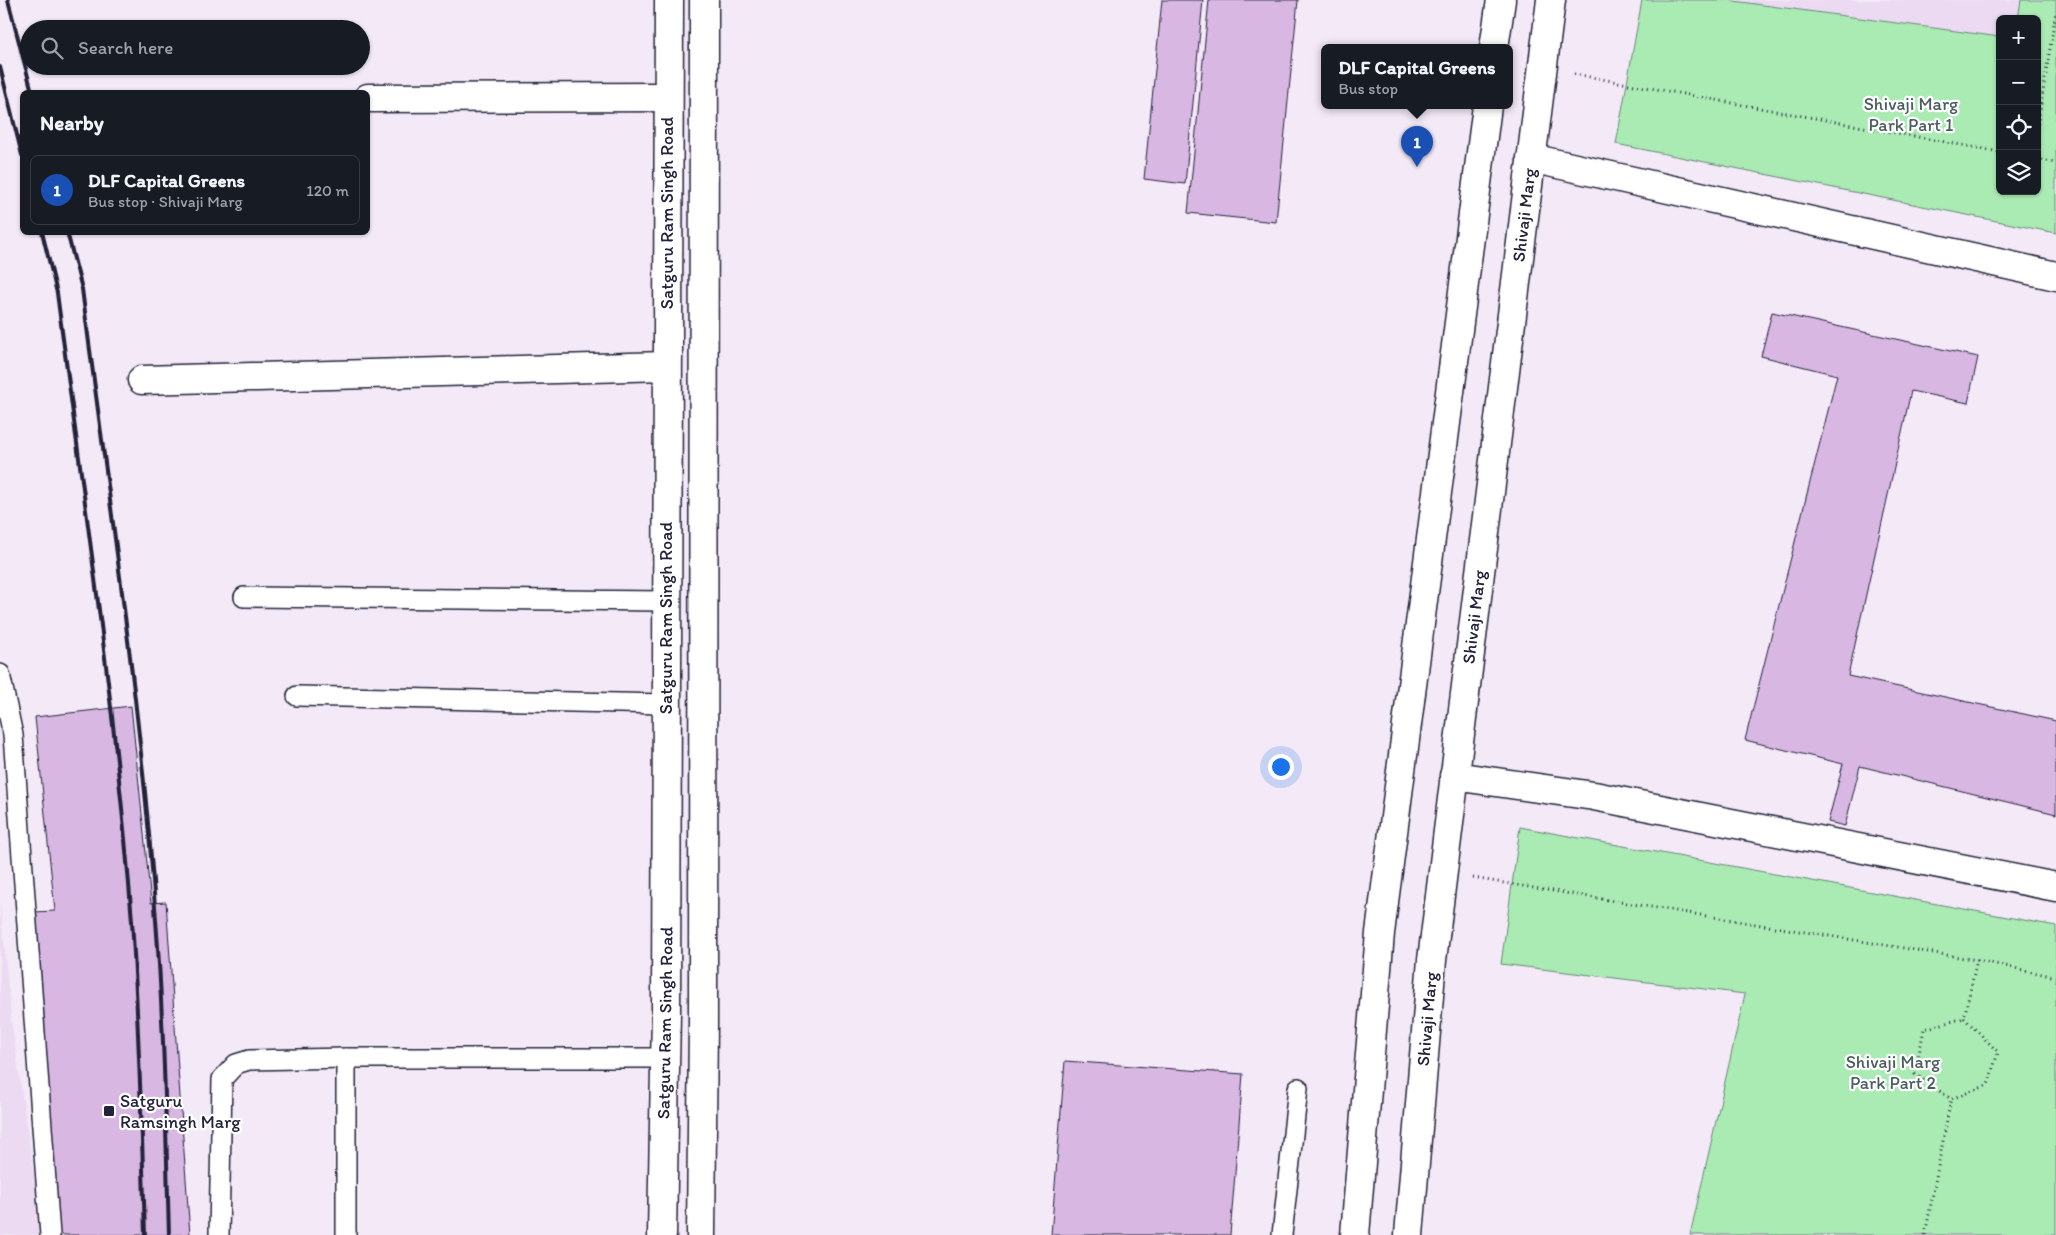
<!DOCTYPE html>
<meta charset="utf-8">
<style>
:root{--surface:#171b24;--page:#242831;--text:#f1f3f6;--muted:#9ea1a6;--line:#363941;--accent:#b45309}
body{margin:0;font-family:Itim,sans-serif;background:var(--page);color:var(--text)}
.controls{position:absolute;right:15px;top:15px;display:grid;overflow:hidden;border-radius:8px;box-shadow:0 1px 4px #0004}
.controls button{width:45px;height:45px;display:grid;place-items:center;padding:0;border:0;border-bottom:1px solid var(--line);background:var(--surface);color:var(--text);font:25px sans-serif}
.you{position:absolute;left:1280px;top:766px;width:18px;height:18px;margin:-12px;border:4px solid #fff;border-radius:50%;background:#1a73e8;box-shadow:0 0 0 8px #1a73e833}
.badge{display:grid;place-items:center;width:32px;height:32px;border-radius:50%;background:var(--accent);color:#fff;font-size:16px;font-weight:700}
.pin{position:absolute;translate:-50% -41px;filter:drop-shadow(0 1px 2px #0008)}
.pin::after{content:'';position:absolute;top:26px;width:18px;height:15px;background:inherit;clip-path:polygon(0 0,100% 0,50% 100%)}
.popup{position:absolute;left:1321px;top:44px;width:192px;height:65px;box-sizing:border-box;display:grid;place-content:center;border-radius:8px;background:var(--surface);filter:drop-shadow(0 1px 4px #0005);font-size:16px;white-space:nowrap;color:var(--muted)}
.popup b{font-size:19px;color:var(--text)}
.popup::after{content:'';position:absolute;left:50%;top:100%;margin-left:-10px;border:10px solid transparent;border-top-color:var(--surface)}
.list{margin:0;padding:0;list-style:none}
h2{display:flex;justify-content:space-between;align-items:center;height:65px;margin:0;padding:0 20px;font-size:21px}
h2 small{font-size:16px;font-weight:400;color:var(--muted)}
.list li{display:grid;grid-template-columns:32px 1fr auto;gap:15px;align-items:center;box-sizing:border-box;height:70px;margin:0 10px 10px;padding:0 10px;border:1px solid var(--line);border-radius:8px}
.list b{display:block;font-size:19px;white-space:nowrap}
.list p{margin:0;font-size:16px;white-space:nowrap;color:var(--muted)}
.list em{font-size:16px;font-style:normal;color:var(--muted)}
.icon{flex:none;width:28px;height:28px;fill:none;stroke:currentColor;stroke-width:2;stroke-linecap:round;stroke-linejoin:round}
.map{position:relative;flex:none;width:2056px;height:1235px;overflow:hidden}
.search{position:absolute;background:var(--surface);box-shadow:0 1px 4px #0004;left:20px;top:20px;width:350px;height:55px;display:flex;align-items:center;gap:12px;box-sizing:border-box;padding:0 18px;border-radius:28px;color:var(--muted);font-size:19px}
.panel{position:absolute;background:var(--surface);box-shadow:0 1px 4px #0004;left:20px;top:90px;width:350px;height:145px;border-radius:8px}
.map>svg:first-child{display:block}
.built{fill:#ebdaf1}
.green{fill:#aaebb4;stroke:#668678}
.building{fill:#d8b7e3;stroke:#22223b}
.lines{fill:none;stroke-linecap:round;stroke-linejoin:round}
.service-casing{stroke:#22223b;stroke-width:22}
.minor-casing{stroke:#22223b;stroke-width:31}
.tertiary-casing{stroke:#22223b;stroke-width:31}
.secondary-casing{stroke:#22223b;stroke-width:31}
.path{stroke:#22223b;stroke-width:3;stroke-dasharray:1 4;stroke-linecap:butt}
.service{stroke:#fff;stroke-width:19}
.minor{stroke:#fff;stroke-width:28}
.tertiary{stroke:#fff;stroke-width:28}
.secondary{stroke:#fff;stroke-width:28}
.rail{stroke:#22223b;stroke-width:4}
.poi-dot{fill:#22223b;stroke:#fff;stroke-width:2}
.labels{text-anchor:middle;stroke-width:4.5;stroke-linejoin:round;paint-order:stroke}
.park-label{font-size:18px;fill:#4b5e5f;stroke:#fff}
.street-label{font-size:18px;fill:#22223b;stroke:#fff}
.poi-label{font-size:18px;fill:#22223b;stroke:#fff;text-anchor:start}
</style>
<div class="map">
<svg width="2056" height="1235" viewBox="0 0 2056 1235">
<rect width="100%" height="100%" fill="#f3e9f7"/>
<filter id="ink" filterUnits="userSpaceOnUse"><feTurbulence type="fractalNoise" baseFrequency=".02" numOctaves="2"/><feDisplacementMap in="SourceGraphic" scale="10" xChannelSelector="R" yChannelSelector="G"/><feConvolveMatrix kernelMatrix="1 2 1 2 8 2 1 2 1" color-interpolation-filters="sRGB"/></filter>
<g filter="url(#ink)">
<g class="built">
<path d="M1726 0H2021L2018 19H2000V37Z"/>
<path d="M0 903 12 1027 43 1235H0Z"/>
</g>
<g class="green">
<path d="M1642 0H1726L2000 37V191H2037V19H2018L2021 0H2056V233L1616 144Z"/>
<path d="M1520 827 2056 926V1235H1690L1745 994 1501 964Z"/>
</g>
<g class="building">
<path d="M1162 0H1203L1185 184 1144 179Z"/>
<path d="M1209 0H1298L1276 222 1188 213Z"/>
<path d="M1772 312 1978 357 1968 403 1911 391 1848 676 2056 721V814L1860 766 1845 826 1828 822 1843 764 1745 740 1837 375 1761 356Z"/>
<path d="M131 706 151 903 166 902 190 1235H56L33 912 55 911 35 717Z"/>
<path d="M1065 1061 1243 1074 1230 1235H1051Z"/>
</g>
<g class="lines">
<defs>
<g id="service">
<path d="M244 597 666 601"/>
<path d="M0 674 13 735 50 1235"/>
<path d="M297 696 666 704"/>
<path d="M219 1235 222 1079 236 1064 249 1060 346 1058"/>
<path d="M346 1235V1058H665"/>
<path d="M1282 1235 1298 1088"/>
</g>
<g id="minor">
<path d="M368 98 668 97"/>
<path d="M1531 158 2056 276"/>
<path d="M142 380 666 366"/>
<path d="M1454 776 1594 796 2056 887"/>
</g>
<g id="tertiary">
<path d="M662 1235 666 1013 669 0"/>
<path d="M701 1235 703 1022 704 0"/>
</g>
<g id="secondary">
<path d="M1494 48 1501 0"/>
<path d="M1355 1235 1380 933 1487 106"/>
<path d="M1409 1235 1432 960 1551 0"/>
</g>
</defs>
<use href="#service" class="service-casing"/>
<use href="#minor" class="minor-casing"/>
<use href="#tertiary" class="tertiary-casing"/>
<use href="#secondary" class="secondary-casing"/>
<g class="path">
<path d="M1574 74 2000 152"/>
<path d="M2037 129 2056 11"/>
<path d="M2037 159 2056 163"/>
<path d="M1473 878 1977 960 1964 1018"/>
<path d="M1977 960 2056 977"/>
<path d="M1964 1018 1998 1052 1988 1085 1951 1099 1915 1074 1924 1029Z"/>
<path d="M1925 1235 1951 1099"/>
</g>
<use href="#service" class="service"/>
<use href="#minor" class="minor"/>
<use href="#tertiary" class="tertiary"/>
<use href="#secondary" class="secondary"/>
<g class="rail">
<path d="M8 0 32 92"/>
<path d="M0 67 22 155"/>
<path d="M42 232 57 293C84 502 116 711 132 921 139 1026 142 1130 145 1235"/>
<path d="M67 232 82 289C109 499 141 709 156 920 164 1025 166 1130 169 1235"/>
</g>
</g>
</g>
<rect class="poi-dot" x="103" y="1105" width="12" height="12" rx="2.5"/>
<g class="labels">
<g class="park-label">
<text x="1911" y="110">Shivaji Marg<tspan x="1911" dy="21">Park Part 1</tspan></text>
<text x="1893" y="1068">Shivaji Marg<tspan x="1893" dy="21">Park Part 2</tspan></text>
</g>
<g class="street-label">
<text transform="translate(667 213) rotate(-90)" y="6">Satguru Ram Singh Road</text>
<text transform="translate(1524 215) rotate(-83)" y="6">Shivaji Marg</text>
<text transform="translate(1474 617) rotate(-83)" y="6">Shivaji Marg</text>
<text transform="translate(666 618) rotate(-90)" y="6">Satguru Ram Singh Road</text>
<text transform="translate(1427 1019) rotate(-85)" y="6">Shivaji Marg</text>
<text transform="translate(665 1023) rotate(-89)" y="6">Satguru Ram Singh Road</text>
</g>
<g class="poi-label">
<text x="120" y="1107">Satguru<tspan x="120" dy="21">Ramsingh Marg</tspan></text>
</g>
</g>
</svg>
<div class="controls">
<button>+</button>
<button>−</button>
<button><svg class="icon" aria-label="locate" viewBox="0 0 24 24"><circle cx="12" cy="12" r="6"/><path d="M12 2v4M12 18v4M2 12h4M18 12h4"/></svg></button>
<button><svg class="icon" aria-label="layers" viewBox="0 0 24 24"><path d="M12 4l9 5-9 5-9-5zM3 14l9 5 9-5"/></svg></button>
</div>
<div class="you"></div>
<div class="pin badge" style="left:1417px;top:167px;background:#1a4fb4">1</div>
<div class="popup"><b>DLF Capital Greens</b>Bus stop</div>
<div class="search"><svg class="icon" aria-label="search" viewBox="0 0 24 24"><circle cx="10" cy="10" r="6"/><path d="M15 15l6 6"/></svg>Search here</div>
<section class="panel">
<h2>Nearby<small></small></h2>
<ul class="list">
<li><span class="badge" style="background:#1a4fb4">1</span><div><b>DLF Capital Greens</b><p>Bus stop · Shivaji Marg</p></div><em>120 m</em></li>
</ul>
</section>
</div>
